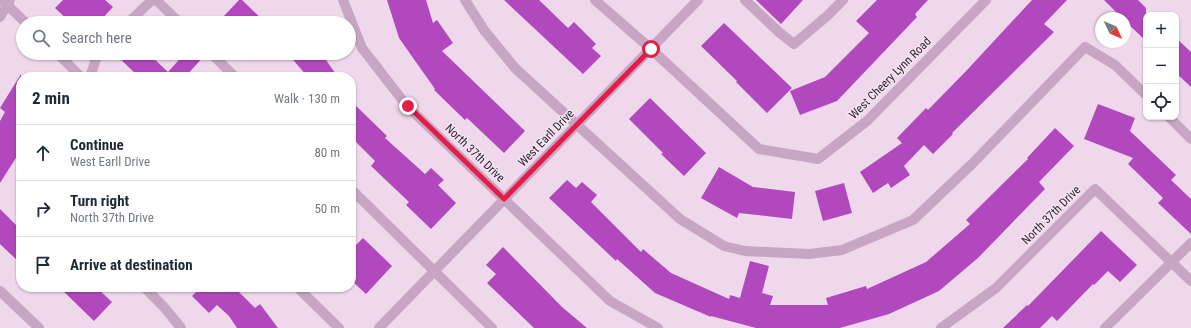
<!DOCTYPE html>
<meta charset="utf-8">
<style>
:root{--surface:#fff;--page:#f2f2f3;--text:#1f2937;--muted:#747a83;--line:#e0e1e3}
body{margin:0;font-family:"Roboto Condensed",sans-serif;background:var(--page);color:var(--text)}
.controls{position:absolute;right:12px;top:12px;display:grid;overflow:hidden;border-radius:8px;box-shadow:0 1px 3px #0004}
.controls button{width:36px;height:36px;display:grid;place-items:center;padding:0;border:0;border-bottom:1px solid var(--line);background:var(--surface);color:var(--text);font:20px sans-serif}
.compass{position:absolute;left:1095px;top:12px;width:36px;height:36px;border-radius:50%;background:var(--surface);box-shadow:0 1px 3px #0004;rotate:134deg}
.stop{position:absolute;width:12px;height:12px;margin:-9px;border:3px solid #e11d48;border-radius:50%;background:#fff}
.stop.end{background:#e11d48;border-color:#fff;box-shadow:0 1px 4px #0008}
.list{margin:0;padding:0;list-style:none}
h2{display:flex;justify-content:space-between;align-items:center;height:52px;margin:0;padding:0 16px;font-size:17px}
h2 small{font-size:13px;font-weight:400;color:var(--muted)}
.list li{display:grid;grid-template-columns:26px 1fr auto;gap:12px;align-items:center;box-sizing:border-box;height:56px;padding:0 16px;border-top:1px solid var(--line)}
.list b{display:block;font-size:15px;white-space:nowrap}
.list p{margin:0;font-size:13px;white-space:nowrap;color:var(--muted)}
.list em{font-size:13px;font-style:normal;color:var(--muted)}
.icon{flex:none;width:22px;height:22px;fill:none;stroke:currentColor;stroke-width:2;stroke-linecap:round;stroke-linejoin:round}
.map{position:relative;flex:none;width:1191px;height:328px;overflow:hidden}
.search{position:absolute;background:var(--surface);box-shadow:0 1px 3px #0004;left:16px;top:16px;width:340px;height:44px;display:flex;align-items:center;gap:10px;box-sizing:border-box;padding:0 14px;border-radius:22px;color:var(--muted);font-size:15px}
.panel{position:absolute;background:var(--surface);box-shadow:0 1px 3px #0004;left:16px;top:72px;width:340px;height:220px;border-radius:16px}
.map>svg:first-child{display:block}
.building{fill:#b248bd}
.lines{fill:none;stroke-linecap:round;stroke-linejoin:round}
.minor{stroke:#c6a6c2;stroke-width:10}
.route{stroke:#e11d48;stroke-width:5}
.labels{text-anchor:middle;stroke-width:3;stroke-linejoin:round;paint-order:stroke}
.street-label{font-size:12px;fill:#322632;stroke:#f7e4f3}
</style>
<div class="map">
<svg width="1191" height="328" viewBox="0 0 1191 328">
<rect width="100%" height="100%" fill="#efd8eb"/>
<g class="building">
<path d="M63 0H105L113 7 98 23H91L84 16 77 23H71L55 8Z"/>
<path d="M239 0H242L266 23H230L223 17Z"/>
<path d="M387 0H426L433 23 437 20 453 43 442 51 525 131 504 153 467 118 465 120 434 90 435 89 399 38Z"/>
<path d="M504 0H539L568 28 574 22 596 44 592 48 601 56 583 74Z"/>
<path d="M756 0H803L781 24Z"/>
<path d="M877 0H928L915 14 917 17 837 101 800 115 790 91 825 77 869 33 856 21Z"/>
<path d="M1032 0H1067L1044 24 1054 32 952 133 953 134 933 154 924 145 904 166 910 175 891 188 888 183 873 193 860 172 902 143 897 138 926 108 928 110 968 69Z"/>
<path d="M1104 0H1138L1146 8V41L1125 21V18H1122Z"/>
<path d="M724 23 792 88 767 113 736 82 737 81 701 46Z"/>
<path d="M1176 38 1191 52V87L1176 73Z"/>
<path d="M114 53H148L168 72 185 53H205V55L185 77H139Z"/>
<path d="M287 53H321L338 77H308Z"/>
<path d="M21 74V150L0 183V121L5 112 0 108Z"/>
<path d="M650 98 706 153 684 176 661 154 663 153 629 119Z"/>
<path d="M351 101 387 136 385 138 425 174 431 168 444 180 438 185 456 203 431 229 406 205 409 202 371 166 375 161 351 137Z"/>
<path d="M1098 104 1135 118 1130 131 1176 175 1171 180 1191 199V234L1158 203 1163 198 1128 164 1133 158 1084 139Z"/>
<path d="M1055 128 1074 146 1039 182 1045 189 978 258 939 291 889 314 840 328H756L711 316V317L655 293 617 259 616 261 549 198 567 180 576 188 582 182 597 195 591 202 641 252 643 249 671 273 729 299 730 295 740 298 750 261 769 266 762 293 773 296 770 305H828L826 298 866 286 867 289 926 262 970 224 966 220 1028 159 1027 158Z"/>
<path d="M719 167 753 187 795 192 792 219 739 213 737 218 701 198Z"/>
<path d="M844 183 852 213 823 221 815 191Z"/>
<path d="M0 209 21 230V264L0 244Z"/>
<path d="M1101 231 1137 265 1120 282 1108 271 1094 285 1093 284 1057 321 1052 316 1040 328H1003L1027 305 1028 306Z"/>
<path d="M363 238 392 266 366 294 351 280V250Z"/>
<path d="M503 247 562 307 587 328H534L487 283 496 274 486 265Z"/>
<path d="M59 287H96L112 302 94 321Z"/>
<path d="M201 287H234L255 308 260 304 278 328H237L229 316 217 305 209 313 192 296Z"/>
</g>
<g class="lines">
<g class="minor">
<path d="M2 0 26 23"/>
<path d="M156 0 180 23"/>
<path d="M343 0 362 48 407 106 610 301 658 328"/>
<path d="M465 0 484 30 515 68 680 219 724 246 745 251 809 254 842 250 913 220 972 164 1085 47 1115 65 1146 95"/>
<path d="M595 0 651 49 759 149 818 159 867 121 986 0"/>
<path d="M745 0 780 33 794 44 827 16 843 0"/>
<path d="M0 17 10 0"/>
<path d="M128 23 152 0"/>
<path d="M57 53 81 77"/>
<path d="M211 53 235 77"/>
<path d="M90 77 98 53"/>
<path d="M1169 117 1191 139"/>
<path d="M351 189 492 328"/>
<path d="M144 287 164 307 181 328"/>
<path d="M297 287 339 328"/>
<path d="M0 291 39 328"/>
<path d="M379 328 698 0"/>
<path d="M941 328 996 288 1095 189 1191 281"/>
<path d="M1105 328 1191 243"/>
</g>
</g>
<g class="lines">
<path class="route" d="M408 106 504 199 651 49"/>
</g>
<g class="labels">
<g class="street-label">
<text transform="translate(890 78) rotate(-45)" y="4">West Cheery Lynn Road</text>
<text transform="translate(546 138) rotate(-46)" y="4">West Earll Drive</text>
<text transform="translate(475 153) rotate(44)" y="4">North 37th Drive</text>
<text transform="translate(1051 215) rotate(-45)" y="4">North 37th Drive</text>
</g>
</g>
</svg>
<div class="controls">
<button>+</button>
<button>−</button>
<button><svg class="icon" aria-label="locate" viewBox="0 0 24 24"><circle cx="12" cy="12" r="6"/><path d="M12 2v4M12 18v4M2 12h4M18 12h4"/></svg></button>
</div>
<svg class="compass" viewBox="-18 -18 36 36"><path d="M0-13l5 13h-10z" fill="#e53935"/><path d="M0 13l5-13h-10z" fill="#747a83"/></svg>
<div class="stop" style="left:651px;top:49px"></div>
<div class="stop end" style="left:408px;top:106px"></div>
<div class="search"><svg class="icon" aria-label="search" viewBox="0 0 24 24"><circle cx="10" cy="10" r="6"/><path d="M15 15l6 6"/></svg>Search here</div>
<section class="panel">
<h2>2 min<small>Walk · 130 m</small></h2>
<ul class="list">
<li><svg class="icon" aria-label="ahead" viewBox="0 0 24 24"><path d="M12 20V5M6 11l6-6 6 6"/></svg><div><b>Continue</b><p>West Earll Drive</p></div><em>80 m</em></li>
<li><svg class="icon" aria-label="right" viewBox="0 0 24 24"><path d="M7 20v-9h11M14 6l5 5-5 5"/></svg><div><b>Turn right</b><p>North 37th Drive</p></div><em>50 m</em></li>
<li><svg class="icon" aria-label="arrive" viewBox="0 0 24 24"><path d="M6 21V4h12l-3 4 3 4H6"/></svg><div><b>Arrive at destination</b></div></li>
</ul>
</section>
</div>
